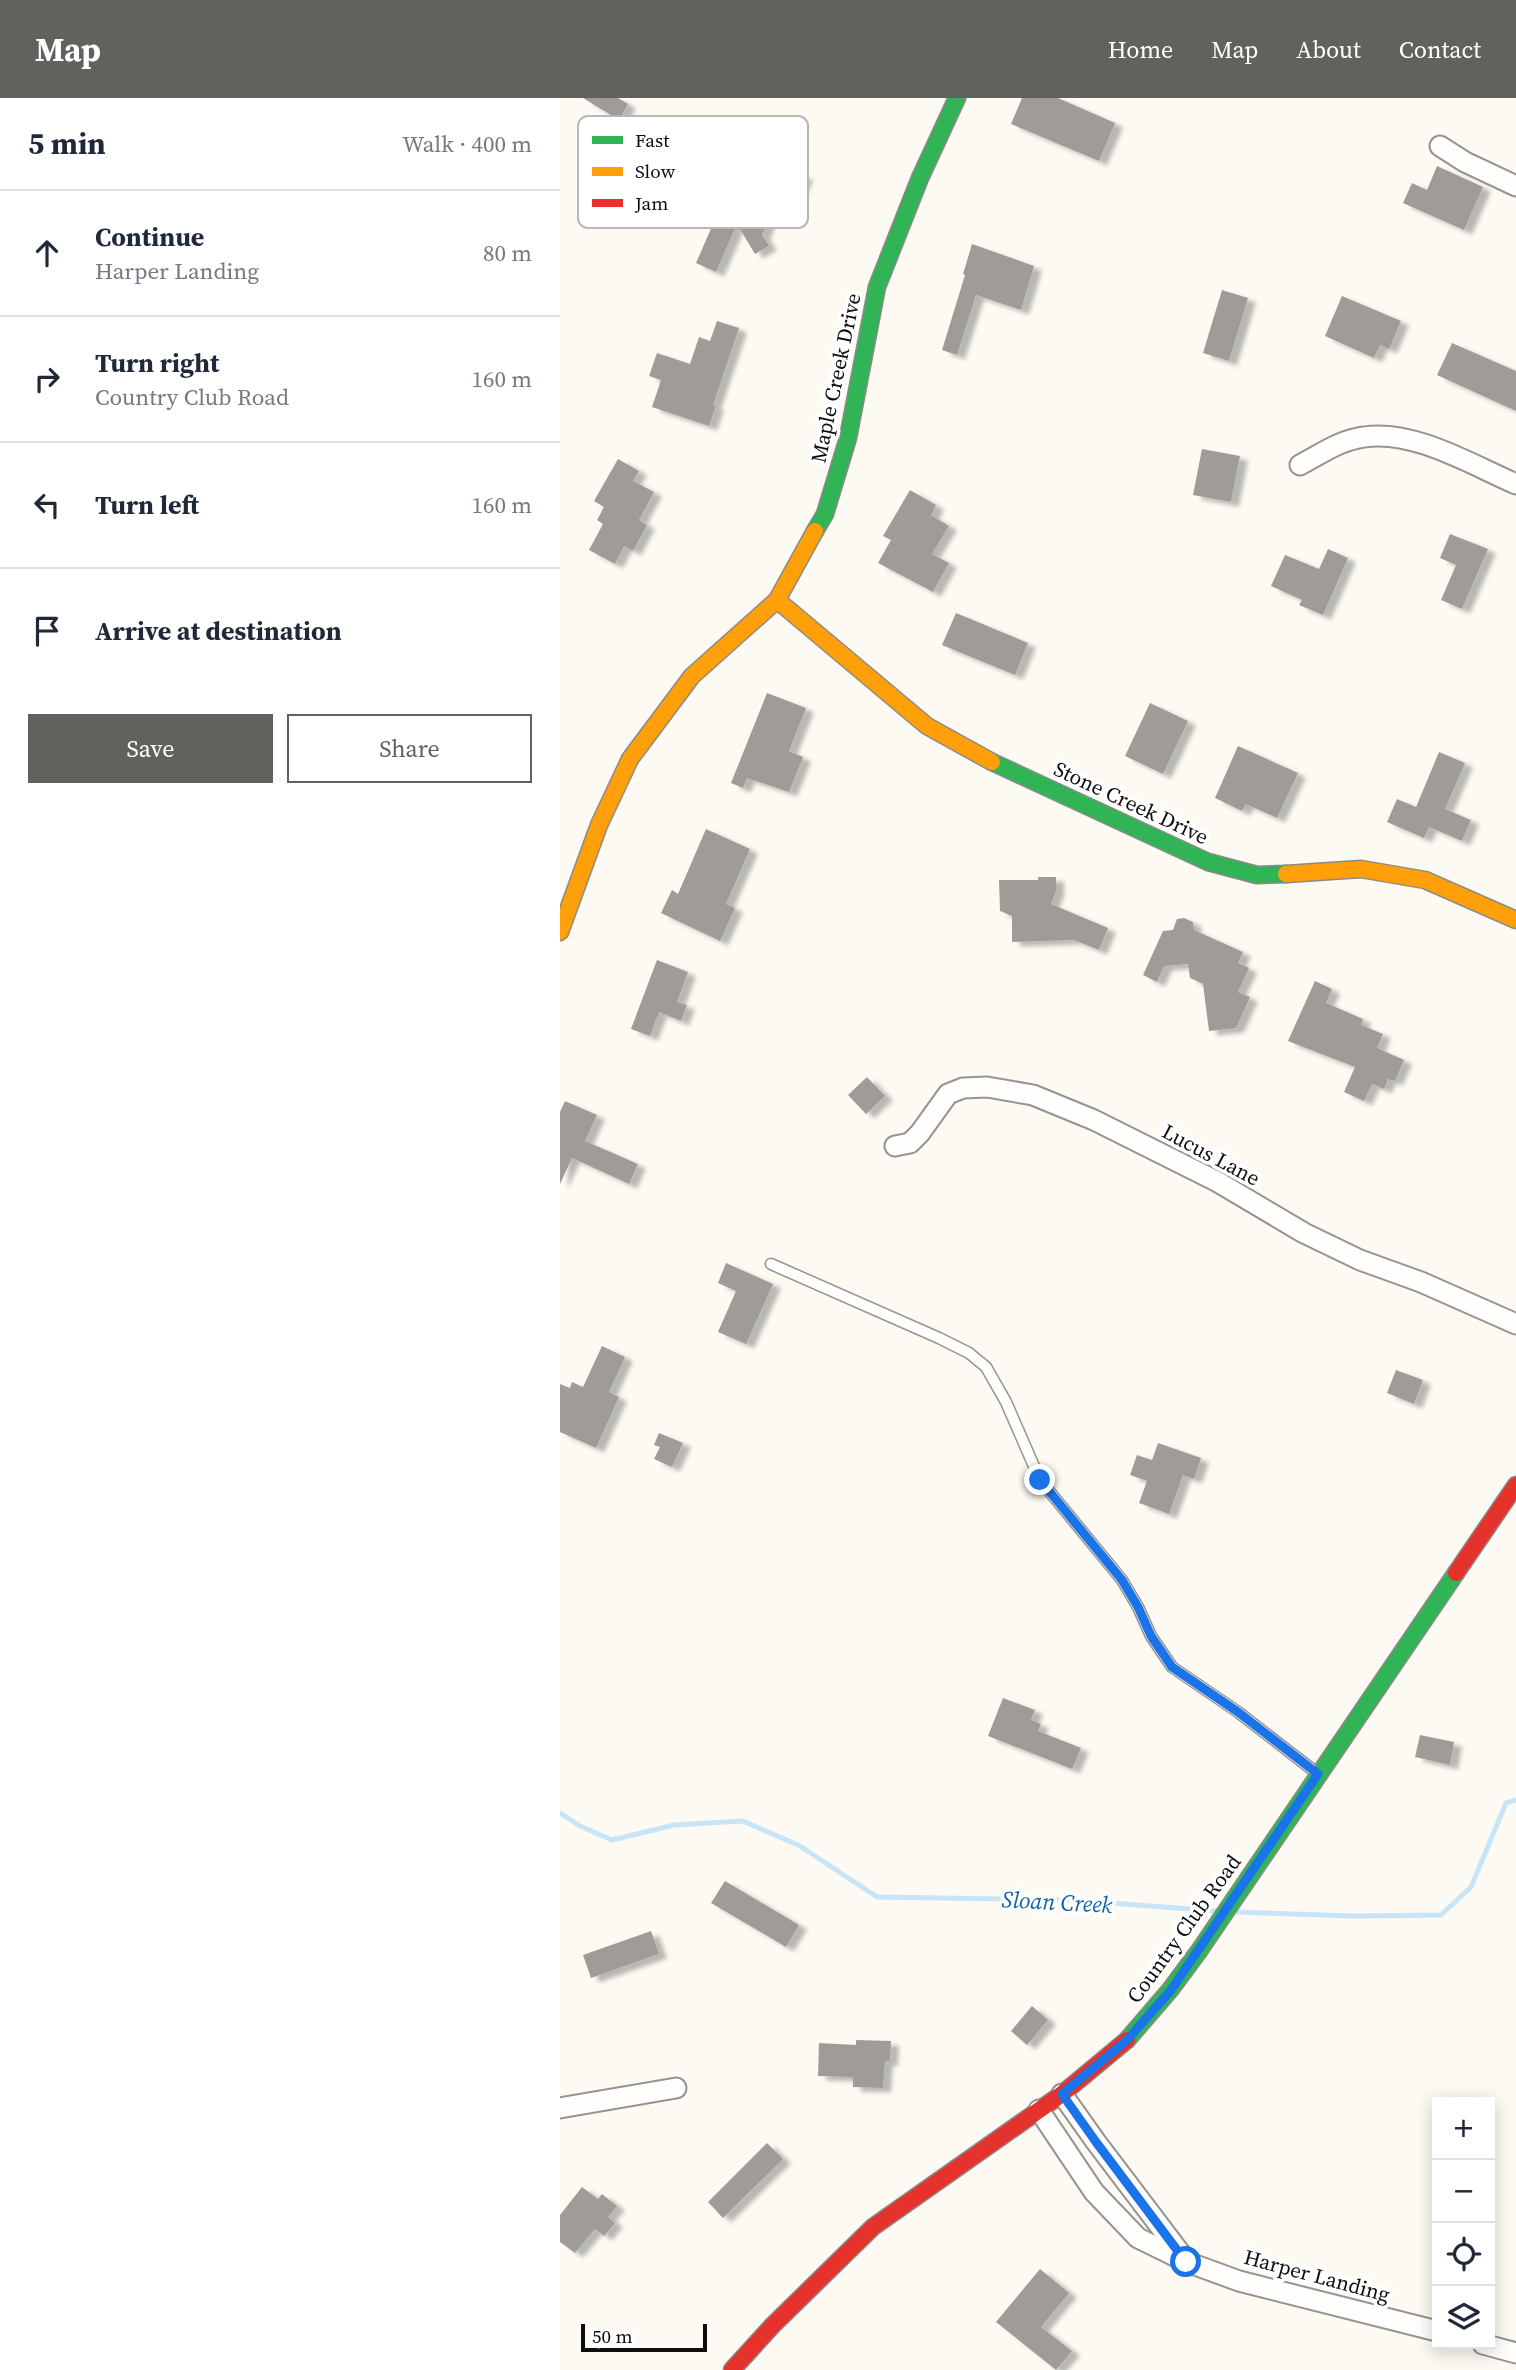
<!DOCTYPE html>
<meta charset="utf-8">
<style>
:root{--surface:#fff;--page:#f2f2f3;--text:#1f2937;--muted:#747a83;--line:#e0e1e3;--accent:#61615e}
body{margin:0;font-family:"Source Serif 4",serif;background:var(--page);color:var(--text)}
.controls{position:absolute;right:21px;bottom:21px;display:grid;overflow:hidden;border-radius:0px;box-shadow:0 4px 18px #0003}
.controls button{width:63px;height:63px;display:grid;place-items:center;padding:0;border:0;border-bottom:2px solid var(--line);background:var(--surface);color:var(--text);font:35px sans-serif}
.scale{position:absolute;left:21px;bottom:18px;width:126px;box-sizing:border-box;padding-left:7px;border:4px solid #0e0e0e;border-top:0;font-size:19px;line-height:24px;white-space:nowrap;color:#0e0e0e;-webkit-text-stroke:5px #fff;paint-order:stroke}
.stop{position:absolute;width:21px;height:21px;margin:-16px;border:5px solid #1a73e8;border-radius:50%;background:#fff}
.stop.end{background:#1a73e8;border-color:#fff;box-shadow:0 2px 7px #0008}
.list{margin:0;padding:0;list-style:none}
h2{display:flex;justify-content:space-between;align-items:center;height:91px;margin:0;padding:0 28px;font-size:30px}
h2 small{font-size:23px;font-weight:400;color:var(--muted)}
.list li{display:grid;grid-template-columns:46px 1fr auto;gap:21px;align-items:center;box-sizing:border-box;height:126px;padding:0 28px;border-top:2px solid var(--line)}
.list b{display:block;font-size:26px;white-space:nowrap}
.list p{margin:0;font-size:23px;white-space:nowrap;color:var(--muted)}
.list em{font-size:23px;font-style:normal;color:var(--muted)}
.actions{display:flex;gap:14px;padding:21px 28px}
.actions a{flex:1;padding:16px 0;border:2px solid var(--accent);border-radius:0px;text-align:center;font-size:24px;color:var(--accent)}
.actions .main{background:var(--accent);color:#fff}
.icon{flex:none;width:38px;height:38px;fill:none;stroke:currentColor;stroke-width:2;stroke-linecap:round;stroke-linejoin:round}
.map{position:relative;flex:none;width:956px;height:2272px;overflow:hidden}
header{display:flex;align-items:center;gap:42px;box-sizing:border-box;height:98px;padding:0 35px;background:var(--accent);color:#fff}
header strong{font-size:33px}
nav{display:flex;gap:38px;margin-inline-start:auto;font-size:24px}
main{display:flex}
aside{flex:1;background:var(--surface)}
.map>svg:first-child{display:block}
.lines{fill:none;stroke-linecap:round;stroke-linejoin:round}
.stream{stroke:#c8e4f7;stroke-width:5}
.building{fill:#9f9c98;filter:url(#shadow)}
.lane-casing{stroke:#959491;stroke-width:13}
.street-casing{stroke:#959491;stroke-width:23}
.fast-casing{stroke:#8c8b87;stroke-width:19}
.slow-casing{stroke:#8c8b87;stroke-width:19}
.jam-casing{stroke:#8c8b87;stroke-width:19}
.lane{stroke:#fffefd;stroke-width:10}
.street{stroke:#fffefd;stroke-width:19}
.fast{stroke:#30b455;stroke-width:16}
.slow{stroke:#ff9f0a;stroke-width:16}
.jam{stroke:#e5322d;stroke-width:16}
.route{stroke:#1a73e8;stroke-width:9}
.labels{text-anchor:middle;stroke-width:7;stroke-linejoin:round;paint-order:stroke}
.street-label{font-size:21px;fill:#0e0e0e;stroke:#fff}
.water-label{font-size:23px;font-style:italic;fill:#115fa6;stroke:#fff}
.key{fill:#fff;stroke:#b7b7b7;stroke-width:2}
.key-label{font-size:19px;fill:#0e0e0e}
</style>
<header>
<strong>Map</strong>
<nav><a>Home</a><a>Map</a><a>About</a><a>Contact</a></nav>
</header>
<main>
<aside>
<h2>5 min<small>Walk · 400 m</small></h2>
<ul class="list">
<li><svg class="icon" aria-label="ahead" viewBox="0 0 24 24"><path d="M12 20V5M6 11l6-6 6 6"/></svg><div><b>Continue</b><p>Harper Landing</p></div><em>80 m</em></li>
<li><svg class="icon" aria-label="right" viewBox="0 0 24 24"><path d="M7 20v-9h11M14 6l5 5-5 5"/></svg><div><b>Turn right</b><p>Country Club Road</p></div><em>160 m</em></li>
<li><svg class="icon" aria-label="left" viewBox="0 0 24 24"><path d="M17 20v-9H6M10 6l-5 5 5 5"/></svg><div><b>Turn left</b></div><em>160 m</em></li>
<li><svg class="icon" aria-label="arrive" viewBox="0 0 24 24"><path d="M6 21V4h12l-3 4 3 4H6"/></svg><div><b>Arrive at destination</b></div></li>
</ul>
<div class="actions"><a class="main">Save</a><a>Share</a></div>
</aside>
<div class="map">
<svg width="956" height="2272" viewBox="0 0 956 2272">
<defs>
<filter id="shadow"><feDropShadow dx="8" dy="4.5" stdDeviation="2" flood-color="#0004"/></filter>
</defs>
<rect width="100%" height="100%" fill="#fcfaf2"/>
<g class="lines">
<g class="stream">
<path d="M0 1715 20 1728 52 1742 114 1727 183 1723 240 1748 317 1799 511 1802 656 1813"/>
<path d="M677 1814 793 1818 881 1817 911 1789 946 1705 956 1702"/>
</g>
</g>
<g class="building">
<path d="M23 0H58L68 6 59 22Z"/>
<path d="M462 0H498L555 25 539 63 451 26Z"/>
<path d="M198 33 217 41 208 62 245 78 235 101 215 93 207 112 210 118 202 137 209 148 195 156 177 126 156 174 136 165 157 117 170 109 179 89 154 46 173 35 194 44Z"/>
<path d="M877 68 923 89 904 132 843 105 852 85 867 92Z"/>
<path d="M412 146 474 168 461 212 416 197 397 257 382 252 405 177 403 176Z"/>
<path d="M662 192 688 200 669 263 643 255Z"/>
<path d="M782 198 841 223 829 251 820 247 814 260 765 238Z"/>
<path d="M157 223 179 230 153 307 156 308 149 328 92 309 101 282 89 278 97 255 130 266 139 239 150 243Z"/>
<path d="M892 245 956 273V313L877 277Z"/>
<path d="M642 351 680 358 671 404 633 397Z"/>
<path d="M58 361 79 373 73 383 94 394 79 422 87 427 73 453 64 448 55 466 29 452 43 426 37 422 44 409 34 403Z"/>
<path d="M350 392 376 407 371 417 389 428 372 456 389 465 373 494 318 465 331 442 323 438Z"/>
<path d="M890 436 928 451 902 511 881 502 896 467 880 460Z"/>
<path d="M768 451 788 460 763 517 739 507 742 502 711 488 725 457 759 471Z"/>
<path d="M396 515 468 545 455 577 382 547Z"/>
<path d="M207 595 246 610 229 653 243 659 229 694 187 680 183 690 171 685Z"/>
<path d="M590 605 628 623 603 676 565 658Z"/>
<path d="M678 648 738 675 717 720 686 706 682 713 655 700Z"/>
<path d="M879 654 905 665 885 711 911 722 902 743 869 729 864 740 827 724 837 701 856 709Z"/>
<path d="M146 731 190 751 166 806 175 810 160 843 101 815 112 792 118 796Z"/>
<path d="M478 779H496V794L491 806 548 830 539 852 514 842 452 844V818L440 813 439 782H478Z"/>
<path d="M624 820 633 824 634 832 683 854 678 865 689 870 678 894 690 899 676 930 649 933 643 886 630 880 628 866 604 868 597 884 583 877 603 833 613 832 617 821Z"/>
<path d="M97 862 128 874 117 904 127 907 121 923 99 914 90 938 71 931Z"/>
<path d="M755 883 772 891 766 905 803 921 801 927 823 936 817 950 844 962 835 983 828 981 824 991 812 986 804 1003 784 994 795 969 728 943Z"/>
<path d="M307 979 325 998 306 1016 288 997Z"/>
<path d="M5 1003 37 1017 25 1043 78 1066 69 1086 12 1060 0 1086V1014Z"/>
<path d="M166 1165 213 1186 186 1246 158 1234 176 1193 158 1185Z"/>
<path d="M42 1248 65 1259 49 1294 59 1299 36 1350 0 1334V1286L10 1290 12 1284 23 1289Z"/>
<path d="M836 1272 863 1282 854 1306 827 1295Z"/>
<path d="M99 1335 123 1345 112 1369 94 1361 100 1349 94 1347Z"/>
<path d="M598 1345 641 1360 634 1381 623 1377 609 1416 579 1405 587 1383 570 1377 577 1357 592 1362Z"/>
<path d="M443 1600 475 1612 471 1622 481 1626 478 1633 521 1650 512 1671 428 1638Z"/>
<path d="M860 1637 894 1644 890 1667 855 1659Z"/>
<path d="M165 1783 239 1827 226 1849 151 1805Z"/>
<path d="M91 1833 99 1856 31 1880 23 1857Z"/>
<path d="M472 1908 488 1922 467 1947 451 1933Z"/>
<path d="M296 1942 331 1943 330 1963H325L323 1990 293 1989V1979L258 1978 259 1945 296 1947Z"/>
<path d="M207 2045 223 2061 163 2120 148 2104Z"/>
<path d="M22 2089 38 2101 42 2096 57 2108 48 2119 55 2125 44 2138 35 2131 15 2155 0 2144V2117Z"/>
<path d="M480 2171 509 2195 481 2229 512 2253 496 2272 436 2224Z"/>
</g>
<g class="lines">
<defs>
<path id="lane" d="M211 1166 379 1240 409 1255 426 1269 446 1304 480 1382 562 1482 578 1509 591 1538 612 1569 678 1614 758 1676"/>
<g id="street">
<path d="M880 48 905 64 956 88"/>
<path d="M740 367C761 356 780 342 804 339 853 331 912 367 956 386"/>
<path d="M335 1048 350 1045 360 1035 388 996 403 990 427 989 473 997 534 1022 658 1084 744 1135 800 1162 861 1184 956 1226"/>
<path d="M502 1996 536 2044 624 2160"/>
<path d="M0 2010 116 1990"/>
<path d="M479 2012 534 2094 578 2140 627 2164 679 2183 877 2233"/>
<path d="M923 2246 956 2255"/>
</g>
<g id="fast">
<path d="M255 433 265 416 288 340 317 189 360 80 397 0"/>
<path d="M432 664 648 764 697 777 726 776"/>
<path d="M567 1942 610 1892 639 1853 896 1475"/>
</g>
<g id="slow">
<path d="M217 502 367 628 432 664"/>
<path d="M726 776 801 771 865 782 956 822"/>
<path d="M0 834 39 727 70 661 132 578 217 502 255 433"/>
</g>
<g id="jam">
<path d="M896 1475 956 1387"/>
<path d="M172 2272 212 2228 313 2129 502 1996 567 1942"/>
</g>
</defs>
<use href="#lane" class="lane-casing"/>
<use href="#street" class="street-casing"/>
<use href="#fast" class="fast-casing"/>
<use href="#slow" class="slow-casing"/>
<use href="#jam" class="jam-casing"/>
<use href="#lane" class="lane"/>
<use href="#street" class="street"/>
<use href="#fast" class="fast"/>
<use href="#slow" class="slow"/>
<use href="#jam" class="jam"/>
</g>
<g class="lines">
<path class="route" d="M480 1382 562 1482 578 1509 591 1538 612 1569 678 1614 758 1676 611 1892 567 1942 502 1996 536 2044 626 2164"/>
</g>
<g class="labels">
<g class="street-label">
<text transform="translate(276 280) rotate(-78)" y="7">Maple Creek Drive</text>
<text transform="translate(571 705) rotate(25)" y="7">Stone Creek Drive</text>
<text transform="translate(651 1057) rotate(28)" y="7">Lucus Lane</text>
<text transform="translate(624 1831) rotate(-54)" y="7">Country Club Road</text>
<text transform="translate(757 2178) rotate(15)" y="7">Harper Landing</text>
</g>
<g class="water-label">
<text transform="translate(497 1804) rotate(3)" y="8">Sloan Creek</text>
</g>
</g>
<rect x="18" y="18" width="230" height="112" rx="10" class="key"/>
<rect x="32" y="38" width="31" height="8" fill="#30b455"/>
<rect x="32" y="69" width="31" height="9" fill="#ff9f0a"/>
<rect x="32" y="101" width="31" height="8" fill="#e5322d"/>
<g class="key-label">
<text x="75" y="49">Fast</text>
<text x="75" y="80">Slow</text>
<text x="75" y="112">Jam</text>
</g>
</svg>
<div class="controls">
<button>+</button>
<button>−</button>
<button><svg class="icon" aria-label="locate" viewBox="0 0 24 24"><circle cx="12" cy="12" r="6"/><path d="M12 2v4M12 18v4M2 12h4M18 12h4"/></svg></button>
<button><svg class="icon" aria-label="layers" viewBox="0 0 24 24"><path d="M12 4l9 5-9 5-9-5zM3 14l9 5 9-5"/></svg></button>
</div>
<div class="scale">50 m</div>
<div class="stop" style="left:626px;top:2164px"></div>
<div class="stop end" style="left:480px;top:1382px"></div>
</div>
</main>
